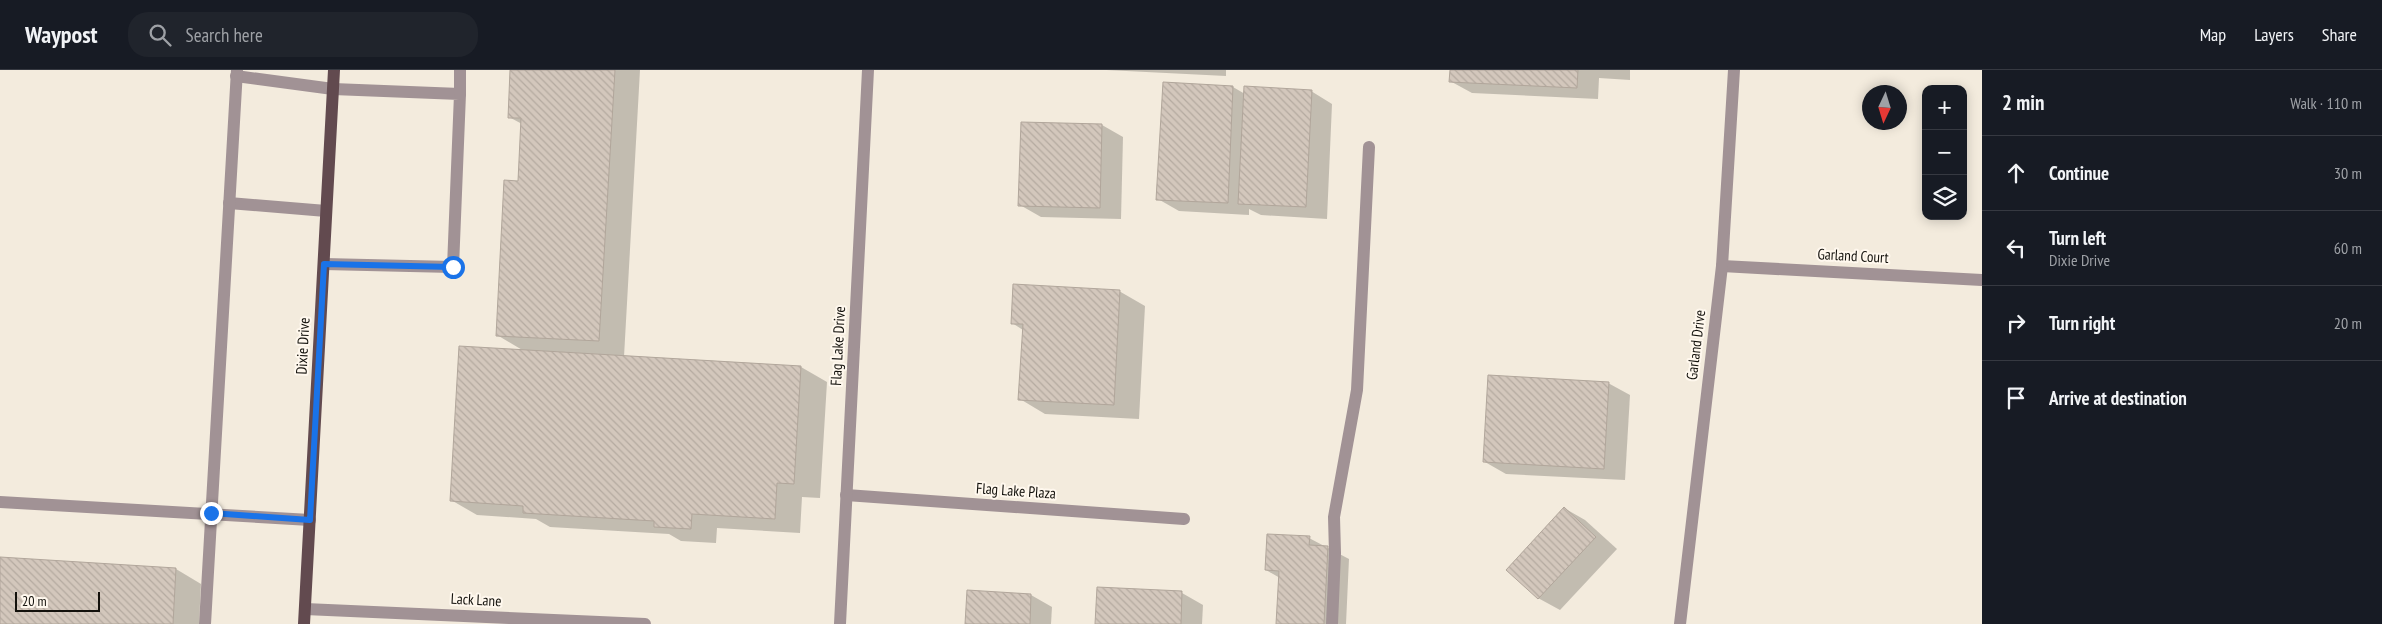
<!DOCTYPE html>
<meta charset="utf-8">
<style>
:root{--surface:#171b24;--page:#20242c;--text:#f1f3f6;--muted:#9ea1a6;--line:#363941}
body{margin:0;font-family:"PT Sans Narrow",sans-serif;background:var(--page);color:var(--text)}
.controls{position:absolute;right:15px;top:15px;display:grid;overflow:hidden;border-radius:10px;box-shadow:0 2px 12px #0003}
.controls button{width:45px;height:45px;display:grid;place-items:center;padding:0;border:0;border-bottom:1px solid var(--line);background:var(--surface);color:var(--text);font:25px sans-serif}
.compass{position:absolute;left:1862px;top:15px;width:45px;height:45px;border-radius:50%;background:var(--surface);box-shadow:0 2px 12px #0003;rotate:184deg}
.scale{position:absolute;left:15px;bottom:12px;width:85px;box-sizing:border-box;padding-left:5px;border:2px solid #12100b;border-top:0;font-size:14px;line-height:18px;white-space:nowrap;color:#12100b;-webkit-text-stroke:4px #fff8ee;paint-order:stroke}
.stop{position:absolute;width:15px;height:15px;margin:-11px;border:4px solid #1a73e8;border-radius:50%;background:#fff}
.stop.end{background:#1a73e8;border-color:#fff;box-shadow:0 1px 5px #0008}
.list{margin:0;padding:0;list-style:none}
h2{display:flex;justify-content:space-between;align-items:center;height:65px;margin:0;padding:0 20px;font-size:21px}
h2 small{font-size:16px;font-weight:400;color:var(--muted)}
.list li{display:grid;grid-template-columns:32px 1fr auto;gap:15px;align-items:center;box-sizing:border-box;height:75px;padding:0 20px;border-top:1px solid var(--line)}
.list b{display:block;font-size:19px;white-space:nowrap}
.list p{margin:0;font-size:16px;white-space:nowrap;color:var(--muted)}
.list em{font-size:16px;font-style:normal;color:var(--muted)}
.icon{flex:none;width:28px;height:28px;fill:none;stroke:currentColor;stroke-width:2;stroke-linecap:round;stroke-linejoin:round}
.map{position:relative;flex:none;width:1982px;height:554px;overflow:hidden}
header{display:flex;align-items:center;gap:30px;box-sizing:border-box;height:70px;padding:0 25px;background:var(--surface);border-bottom:1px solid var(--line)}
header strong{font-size:24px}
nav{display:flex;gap:28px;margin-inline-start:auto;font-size:18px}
.search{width:350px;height:45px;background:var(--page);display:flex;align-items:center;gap:12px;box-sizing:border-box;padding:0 18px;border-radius:20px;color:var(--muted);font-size:19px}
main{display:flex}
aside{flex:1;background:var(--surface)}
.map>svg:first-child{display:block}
.shadow{fill:#0003}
.building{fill:url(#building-back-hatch);stroke:#b1a69b}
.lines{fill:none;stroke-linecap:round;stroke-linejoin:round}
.minor{stroke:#a19295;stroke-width:12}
.major{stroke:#624a4f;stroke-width:12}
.route{stroke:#1a73e8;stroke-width:6}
.labels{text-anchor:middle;stroke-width:4;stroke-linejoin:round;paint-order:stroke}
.street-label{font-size:15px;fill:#12100b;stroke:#fff8ee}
</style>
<header>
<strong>Waypost</strong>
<div class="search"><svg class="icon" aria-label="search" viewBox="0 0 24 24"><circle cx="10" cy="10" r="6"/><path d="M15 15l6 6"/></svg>Search here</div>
<nav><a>Map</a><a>Layers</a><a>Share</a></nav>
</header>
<main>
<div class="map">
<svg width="1982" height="554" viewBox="0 0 1982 554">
<defs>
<pattern id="building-back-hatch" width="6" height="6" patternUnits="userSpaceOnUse" patternTransform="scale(1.25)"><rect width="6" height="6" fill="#d3c7bc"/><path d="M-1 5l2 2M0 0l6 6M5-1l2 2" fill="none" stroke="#b4aaa0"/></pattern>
</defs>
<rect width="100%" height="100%" fill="#f3ebdd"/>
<g class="shadow">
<path d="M511 0H640L624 287 801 297 827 312 820 428 802 427 800 463 717 458 716 473 681 471 669 464 550 457 536 449 477 445 451 430 524 281 497 265 519 112 522 54 509 47Z"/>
<path d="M1106 0H1226V6Z"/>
<path d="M1451 0H1630V10L1599 8 1598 29 1472 23 1450 11Z"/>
<path d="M1164 13 1233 17 1245 24 1311 21 1332 34 1327 149 1261 145 1249 139V145L1179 141 1158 129Z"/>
<path d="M1102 55 1123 67 1121 149 1041 147 1020 135Z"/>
<path d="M1119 221 1145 236 1139 349 1045 344 1020 329 1023 260 1012 253Z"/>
<path d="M1608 313 1630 325 1625 410 1506 404 1485 392Z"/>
<path d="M1564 438 1585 450 1617 479 1560 540 1538 528Z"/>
<path d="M1309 468 1349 489 1346 554H1278L1280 508 1266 500Z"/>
<path d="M0 488 176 499 201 514 199 554H0Z"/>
<path d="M1098 519 1182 523 1203 535 1202 554H1096Z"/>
<path d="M968 522 1031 525 1052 537 1051 554H967Z"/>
</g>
<g class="building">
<path d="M510 0H615L599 271 496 266 504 110 518 111 521 48H508Z"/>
<path d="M1450 0H1578L1577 18 1449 12Z"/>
<path d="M1163 12 1233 16 1228 133 1156 130Z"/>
<path d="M1244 16 1312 20 1306 137 1238 134Z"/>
<path d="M1021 52 1102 54 1100 138 1018 136Z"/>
<path d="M1013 214 1120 220 1114 335 1018 330 1023 254H1011Z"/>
<path d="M459 276 801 296 794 414 777 413 775 449 692 444 691 459 654 457V451L523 443V436L450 431Z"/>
<path d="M1488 305 1609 312 1604 399 1483 392Z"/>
<path d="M1564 437 1596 467 1538 529 1506 500Z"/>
<path d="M1267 464 1310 466 1309 475 1328 476 1324 554H1276L1279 501 1265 500Z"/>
<path d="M0 487 176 498 173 554H0Z"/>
<path d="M1097 517 1182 521 1181 554H1095Z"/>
<path d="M967 520 1031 524 1030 554H965Z"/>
</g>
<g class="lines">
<g class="minor">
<path d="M236 6 333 19 460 24 453 197 324 194"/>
<path d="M460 24V0"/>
<path d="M229 133 326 141"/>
<path d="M1722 196 1982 210"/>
<path d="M846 425 1184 449"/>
<path d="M0 432 310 450"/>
<path d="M305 539 645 554"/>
<path d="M205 554 237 0"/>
<path d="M840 554 868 0"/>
<path d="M1332 554 1335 483 1334 447 1357 320 1369 77"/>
<path d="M1680 554 1722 196 1734 0"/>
</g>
<path class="major" d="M304 554 334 0"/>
</g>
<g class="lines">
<path class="route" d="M211 443 310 450 324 194 453 197"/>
</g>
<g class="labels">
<g class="street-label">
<text transform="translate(1853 186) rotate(3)" y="5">Garland Court</text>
<text transform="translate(1696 275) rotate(-83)" y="5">Garland Drive</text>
<text transform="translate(303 276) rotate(-87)" y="5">Dixie Drive</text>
<text transform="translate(838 276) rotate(-87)" y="5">Flag Lake Drive</text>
<text transform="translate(1016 421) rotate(4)" y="5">Flag Lake Plaza</text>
<text transform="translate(476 530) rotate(3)" y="5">Lack Lane</text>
</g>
</g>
</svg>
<div class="controls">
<button>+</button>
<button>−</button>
<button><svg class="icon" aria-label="layers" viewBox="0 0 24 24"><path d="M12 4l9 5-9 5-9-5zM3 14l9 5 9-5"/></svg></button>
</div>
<svg class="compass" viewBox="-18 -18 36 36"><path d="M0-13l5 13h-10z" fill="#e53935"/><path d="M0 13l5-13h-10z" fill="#9ea1a6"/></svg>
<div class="scale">20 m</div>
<div class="stop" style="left:453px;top:197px"></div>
<div class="stop end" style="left:211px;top:443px"></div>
</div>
<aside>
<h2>2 min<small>Walk · 110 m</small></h2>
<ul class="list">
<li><svg class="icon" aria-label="ahead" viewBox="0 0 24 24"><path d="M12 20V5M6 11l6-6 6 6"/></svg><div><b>Continue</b></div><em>30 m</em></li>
<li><svg class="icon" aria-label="left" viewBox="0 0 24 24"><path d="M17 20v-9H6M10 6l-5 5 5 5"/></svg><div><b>Turn left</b><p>Dixie Drive</p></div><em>60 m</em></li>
<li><svg class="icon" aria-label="right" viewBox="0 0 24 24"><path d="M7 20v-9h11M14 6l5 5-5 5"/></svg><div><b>Turn right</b></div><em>20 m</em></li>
<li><svg class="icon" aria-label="arrive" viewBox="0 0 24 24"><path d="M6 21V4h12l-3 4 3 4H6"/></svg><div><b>Arrive at destination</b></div></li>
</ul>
</aside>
</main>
